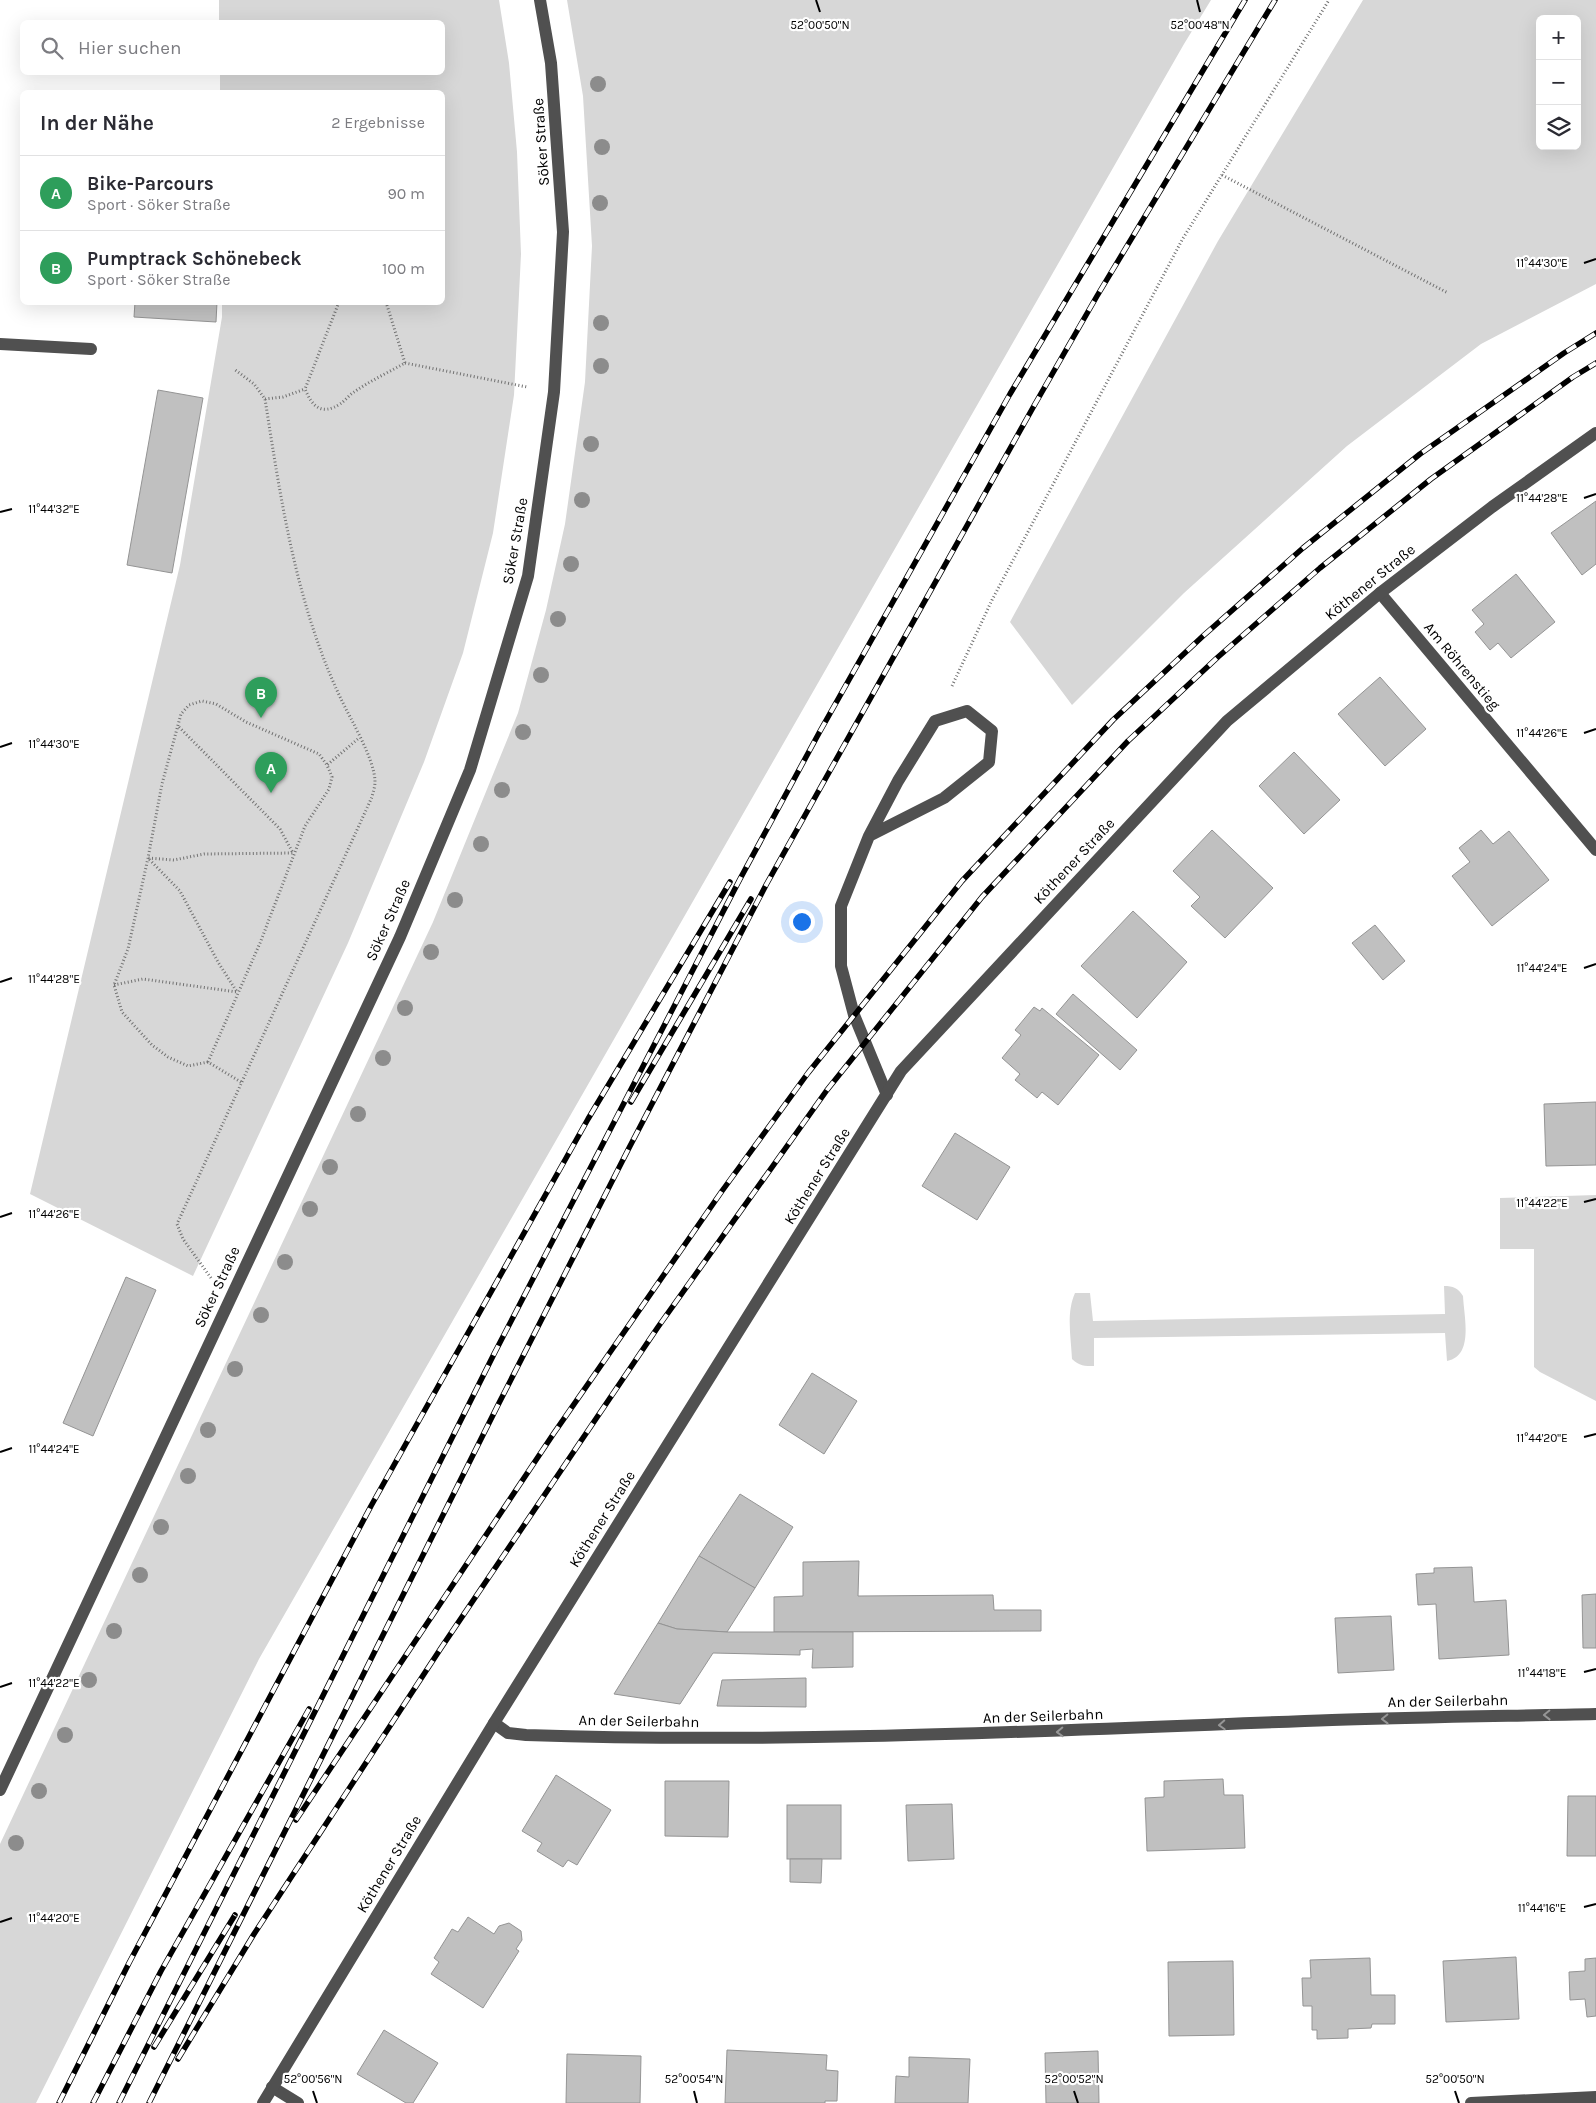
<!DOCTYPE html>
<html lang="de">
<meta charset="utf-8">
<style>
:root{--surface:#fff;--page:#f2f2f3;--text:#2b2b33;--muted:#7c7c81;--line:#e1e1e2;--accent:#0b8043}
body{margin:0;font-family:Karla,sans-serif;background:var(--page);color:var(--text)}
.controls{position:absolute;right:15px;top:15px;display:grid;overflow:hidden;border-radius:8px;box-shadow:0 5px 20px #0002}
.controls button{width:45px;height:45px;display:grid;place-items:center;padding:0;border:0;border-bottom:1px solid var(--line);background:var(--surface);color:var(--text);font:25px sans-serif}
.you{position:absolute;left:801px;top:921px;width:18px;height:18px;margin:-12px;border:4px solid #fff;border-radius:50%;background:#1a73e8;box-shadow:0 0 0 8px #1a73e833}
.badge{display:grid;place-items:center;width:32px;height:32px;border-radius:50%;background:var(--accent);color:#fff;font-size:16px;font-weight:700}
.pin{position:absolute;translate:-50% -41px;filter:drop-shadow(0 1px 2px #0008)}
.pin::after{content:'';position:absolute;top:26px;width:18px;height:15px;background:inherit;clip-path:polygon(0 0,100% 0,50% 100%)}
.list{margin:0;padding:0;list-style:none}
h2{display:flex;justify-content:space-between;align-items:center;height:65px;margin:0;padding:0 20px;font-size:21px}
h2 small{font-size:16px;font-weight:400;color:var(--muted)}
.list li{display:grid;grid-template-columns:32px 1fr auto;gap:15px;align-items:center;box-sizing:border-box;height:75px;padding:0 20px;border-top:1px solid var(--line)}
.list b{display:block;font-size:19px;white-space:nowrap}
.list p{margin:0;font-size:16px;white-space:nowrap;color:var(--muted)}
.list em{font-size:16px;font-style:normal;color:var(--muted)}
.icon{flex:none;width:28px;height:28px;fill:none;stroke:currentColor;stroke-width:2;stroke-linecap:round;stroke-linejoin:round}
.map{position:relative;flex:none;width:1596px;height:2103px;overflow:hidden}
.search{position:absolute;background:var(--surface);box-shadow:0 5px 20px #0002;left:20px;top:20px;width:425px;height:55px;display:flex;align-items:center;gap:12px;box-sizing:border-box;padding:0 18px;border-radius:8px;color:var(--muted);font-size:19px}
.panel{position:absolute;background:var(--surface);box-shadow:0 5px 20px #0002;left:20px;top:90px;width:425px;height:215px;border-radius:8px}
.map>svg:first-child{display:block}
.green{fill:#d7d7d7;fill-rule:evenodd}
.building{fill:#c0c0c0;stroke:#949494}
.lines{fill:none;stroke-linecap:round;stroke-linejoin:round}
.path{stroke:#727272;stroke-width:3;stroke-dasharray:1 2.5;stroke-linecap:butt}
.minor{stroke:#505050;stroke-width:12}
.rail-casing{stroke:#000;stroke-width:5.5}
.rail{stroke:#fff;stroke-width:4;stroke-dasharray:11;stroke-linecap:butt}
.tree{fill:#8c8c8c}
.oneway{stroke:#969696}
.ticks{fill:none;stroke:#000;stroke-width:2}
.labels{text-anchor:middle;stroke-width:4.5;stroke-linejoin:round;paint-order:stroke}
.street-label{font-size:15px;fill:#000;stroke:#fff}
.ticks-label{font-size:12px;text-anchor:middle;fill:#000;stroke:#fff;stroke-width:4.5;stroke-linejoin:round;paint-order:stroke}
</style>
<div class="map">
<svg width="1596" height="2103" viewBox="0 0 1596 2103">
<rect width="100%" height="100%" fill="#fff"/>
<g class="green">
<path d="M219 0H499L509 63 517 152 521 254 514 395 493 533 463 653 424 762 348 943 193 1276 30 1194 180 565 222 317V303L442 302V92H220V73L442 72V22H219Z"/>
<path d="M567 0H1211L1184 44 259 1659 36 2103H0V1844L433 922 518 713 546 610 565 524 585 382 592 246 583 96Z"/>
<path d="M1363 0H1596V284L1481 344 1347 446 1184 593 1072 705 1010 622 1218 241ZM1540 19H1577V146H1540Z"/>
<path d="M1596 1195V1401L1540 1372 1534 1367V1249H1500V1198Z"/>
<path d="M1444 1286C1453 1286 1458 1288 1463 1296 1464 1317 1474 1356 1447 1361L1445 1333 1094 1338V1366C1085 1366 1079 1366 1072 1359 1071 1337 1066 1313 1075 1293H1090L1093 1321 1445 1314Z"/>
</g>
<g class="building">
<path d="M135 302H217L216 322 134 317Z"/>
<path d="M158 390 203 398 172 573 127 565Z"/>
<path d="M1596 501V564L1582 575 1551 533Z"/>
<path d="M1516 574 1555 622 1511 658 1498 643 1490 650 1475 632 1484 624 1472 610Z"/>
<path d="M1380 677 1426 729 1385 766 1338 714Z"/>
<path d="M1294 752 1340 800 1304 834 1259 786Z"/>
<path d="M1212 830 1273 888 1225 938 1191 906 1200 897 1173 871Z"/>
<path d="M1481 830 1493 844 1509 831 1549 880 1492 926 1452 876 1470 862 1459 848Z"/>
<path d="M1133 911 1187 962 1137 1018 1081 966Z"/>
<path d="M1375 925 1405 961 1383 980 1352 943Z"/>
<path d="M1073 994 1137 1050 1120 1070 1056 1014Z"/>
<path d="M1034 1007 1040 1011 1042 1008 1099 1055 1058 1105 1042 1092 1037 1098 1015 1080 1020 1074 1002 1058 1021 1035 1015 1030Z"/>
<path d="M1596 1102V1165L1546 1166 1544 1104Z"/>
<path d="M955 1133 1010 1167 977 1220 922 1186Z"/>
<path d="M126 1277 156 1290 93 1436 63 1423Z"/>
<path d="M812 1373 857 1401 824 1454 779 1425Z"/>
<path d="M740 1494 793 1527 755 1588 699 1556Z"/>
<path d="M699 1556 755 1588 727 1632 677 1629 658 1623Z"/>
<path d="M859 1561 858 1596 993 1595 994 1610H1041V1631L774 1632V1597L803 1596V1562Z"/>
<path d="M1472 1567 1474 1602 1506 1600 1509 1655 1439 1659 1436 1604 1418 1605 1416 1574 1434 1573V1568Z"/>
<path d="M1596 1594V1648H1583L1582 1595Z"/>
<path d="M1391 1616 1394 1670 1338 1673 1335 1618Z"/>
<path d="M658 1623 677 1629 727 1632H853V1667L812 1668 813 1649 800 1650V1655L713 1653 680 1704 614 1694Z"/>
<path d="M806 1678V1707L717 1706 722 1680Z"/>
<path d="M556 1775 611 1810 577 1865 568 1860 563 1867 537 1851 542 1843 522 1831Z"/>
<path d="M1223 1779 1224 1795H1243L1245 1848 1147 1851 1145 1798 1164 1797V1781Z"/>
<path d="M665 1781H729L728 1837 665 1836Z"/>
<path d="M1568 1796H1596V1856H1567Z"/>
<path d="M952 1804 954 1859 908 1861 906 1805Z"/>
<rect x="787" y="1805" width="54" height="54"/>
<path d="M790 1859H822L821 1883 790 1882Z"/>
<path d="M468 1917 494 1934 499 1926 509 1923 521 1931 522 1940 516 1949 519 1951 483 2008 431 1974 439 1962 434 1958 452 1929 458 1932Z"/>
<path d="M1516 1957 1519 2019 1446 2022 1443 1961Z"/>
<path d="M1370 1958 1371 1995H1395V2024H1372L1371 2028 1348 2029V2038L1317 2039V2030H1312V2006H1303L1302 1978H1311L1310 1960Z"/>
<path d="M1596 1958V2016L1587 2017 1585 1999 1570 2000 1569 1972 1585 1971V1959Z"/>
<path d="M1233 1961 1234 2035 1169 2036 1168 1962Z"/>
<path d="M384 2030 438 2063 413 2103H406L357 2074Z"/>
<path d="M727 2050 827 2055 826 2070 838 2071 837 2101H825V2103H725Z"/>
<path d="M1098 2051 1099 2103H1046L1045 2053Z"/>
<path d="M567 2054 641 2056 640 2103H566Z"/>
<path d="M909 2057 970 2059 968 2103H895L896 2076 909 2077Z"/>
</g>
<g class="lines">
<g class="path">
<path d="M1222 175 1448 293"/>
<path d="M339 302 305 389C312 406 321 416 340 404 345 401 349 395 354 392 370 381 389 372 405 363L386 302"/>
<path d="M405 363 527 387"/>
<path d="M265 399 283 397 305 389"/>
<path d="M952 686 992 600 1182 240 1329 0"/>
<path d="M114 985 143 979 237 992 218 962 180 891 148 858 174 860 204 854 293 853 280 829 179 727"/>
<path d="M208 1062 188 1066 168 1057 152 1045 122 1012 114 985 128 949 148 858 162 784 181 714 189 705 202 701 216 704 246 722 319 754 327 765"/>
<path d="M241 1082 208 1062 260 943 305 826 329 789 332 777 327 765 359 738"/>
<path d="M211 1278 183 1239 177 1224 372 797C373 792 375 787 375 782 375 760 351 720 341 699 296 604 281 501 265 399L254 384 234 369"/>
</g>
<g class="minor">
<path d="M0 344 91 349"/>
<path d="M1380 593 1596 850"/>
<path d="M869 836 944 798 989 762 992 731 967 711 935 721 898 781 869 836 841 906V966L854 1015 887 1095"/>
<path d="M494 1723 508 1733 526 1735C796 1744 1063 1730 1332 1720 1420 1717 1508 1716 1596 1714"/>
<path d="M0 1790 400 937 470 770 528 576 554 392 563 232 551 63 540 0"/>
<path d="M272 2087 298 2103"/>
<path d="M263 2103 494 1723 901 1071 1227 721 1380 593 1492 507 1596 433"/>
<path d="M1471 2103 1596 2097"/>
</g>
<defs>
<g id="rail">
<path d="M631 1102 751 899"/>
<path d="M296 1820 554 1433 722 1191 808 1073 962 881 1113 720 1203 636 1303 548 1420 454 1564 353 1596 333"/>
<path d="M154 2047 235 1915"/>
<path d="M178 2059 254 1934 441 1648 658 1327 827 1090 982 897 1128 741 1218 657 1320 568 1431 479 1573 377 1596 363"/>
<path d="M59 2103 129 1963 371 1506 588 1119 730 882"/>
<path d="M93 2103 161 1971 309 1709"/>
<path d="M119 2103 494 1354 740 879 819 733 1010 394 1245 0"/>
<path d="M149 2103 498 1405 629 1148 766 885 1035 404 1097 296 1275 0"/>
</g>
</defs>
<use href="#rail" class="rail-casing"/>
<use href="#rail" class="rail"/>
</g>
<g class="tree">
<circle cx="598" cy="84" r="8"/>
<circle cx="602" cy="147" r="8"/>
<circle cx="600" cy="203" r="8"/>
<circle cx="601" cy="323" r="8"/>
<circle cx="601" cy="366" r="8"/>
<circle cx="591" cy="444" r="8"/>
<circle cx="582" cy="500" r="8"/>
<circle cx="571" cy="564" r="8"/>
<circle cx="558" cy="619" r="8"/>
<circle cx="541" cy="675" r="8"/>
<circle cx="523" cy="732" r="8"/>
<circle cx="502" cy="790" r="8"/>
<circle cx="481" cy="844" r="8"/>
<circle cx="455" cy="900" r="8"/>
<circle cx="431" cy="952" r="8"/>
<circle cx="405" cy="1008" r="8"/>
<circle cx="383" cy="1058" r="8"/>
<circle cx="358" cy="1114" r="8"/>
<circle cx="330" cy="1167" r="8"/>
<circle cx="310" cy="1209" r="8"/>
<circle cx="285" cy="1262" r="8"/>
<circle cx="261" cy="1315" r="8"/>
<circle cx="235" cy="1369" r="8"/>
<circle cx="208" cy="1430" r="8"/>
<circle cx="188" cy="1476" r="8"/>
<circle cx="161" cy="1527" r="8"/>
<circle cx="140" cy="1575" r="8"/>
<circle cx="114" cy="1631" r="8"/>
<circle cx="89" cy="1680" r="8"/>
<circle cx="65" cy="1735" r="8"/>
<circle cx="39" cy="1791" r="8"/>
<circle cx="16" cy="1843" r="8"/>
</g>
<defs><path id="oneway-chevron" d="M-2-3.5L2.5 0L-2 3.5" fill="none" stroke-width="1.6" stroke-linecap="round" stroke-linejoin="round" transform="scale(1.25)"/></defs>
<g class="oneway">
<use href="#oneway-chevron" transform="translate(1547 1715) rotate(179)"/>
<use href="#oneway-chevron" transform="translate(1385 1719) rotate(179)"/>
<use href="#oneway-chevron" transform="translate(1222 1725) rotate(177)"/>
<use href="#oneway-chevron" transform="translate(1060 1732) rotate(178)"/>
</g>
<path class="ticks" d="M816 0 820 12M1197 0 1200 12M1584 263 1596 259M1584 498 1596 494M0 512 12 509M1584 733 1596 729M0 747 12 743M1584 968 1596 964M0 982 12 978M1584 1202 1596 1199M0 1217 12 1213M1584 1437 1596 1434M0 1452 12 1448M1584 1672 1596 1669M0 1687 12 1683M1584 1907 1596 1904M0 1922 12 1918M313 2091 317 2103M694 2091 697 2103M1074 2091 1078 2103M1455 2091 1459 2103"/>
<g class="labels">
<g class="street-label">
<text transform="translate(541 142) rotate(-94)" y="5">Söker Straße</text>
<text transform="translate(515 541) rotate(-80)" y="5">Söker Straße</text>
<text transform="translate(1370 582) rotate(-39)" y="5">Köthener Straße</text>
<text transform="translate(1462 666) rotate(50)" y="5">Am Röhrenstieg</text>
<text transform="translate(1074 861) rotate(-47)" y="5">Köthener Straße</text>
<text transform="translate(388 920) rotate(-66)" y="5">Söker Straße</text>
<text transform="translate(817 1176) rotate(-58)" y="5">Köthener Straße</text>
<text transform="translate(217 1287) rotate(-65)" y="5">Söker Straße</text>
<text transform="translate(602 1519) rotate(-58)" y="5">Köthener Straße</text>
<text transform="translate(1448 1701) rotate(-1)" y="5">An der Seilerbahn</text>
<text transform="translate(1043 1716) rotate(-2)" y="5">An der Seilerbahn</text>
<text transform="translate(639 1721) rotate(1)" y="5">An der Seilerbahn</text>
<text transform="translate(389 1864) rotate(-59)" y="5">Köthener Straße</text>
</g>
</g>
<g class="ticks-label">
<text x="820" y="29">52°00'50"N</text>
<text x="1200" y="29">52°00'48"N</text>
<text x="1542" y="267">11°44'30"E</text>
<text x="1542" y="502">11°44'28"E</text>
<text x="54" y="513">11°44'32"E</text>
<text x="1542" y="737">11°44'26"E</text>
<text x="54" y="748">11°44'30"E</text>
<text x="1542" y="972">11°44'24"E</text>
<text x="54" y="983">11°44'28"E</text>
<text x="1542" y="1207">11°44'22"E</text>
<text x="54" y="1218">11°44'26"E</text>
<text x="1542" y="1442">11°44'20"E</text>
<text x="54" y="1453">11°44'24"E</text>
<text x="1542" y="1677">11°44'18"E</text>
<text x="54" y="1687">11°44'22"E</text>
<text x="1542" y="1912">11°44'16"E</text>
<text x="54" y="1922">11°44'20"E</text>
<text x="313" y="2083">52°00'56"N</text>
<text x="694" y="2083">52°00'54"N</text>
<text x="1074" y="2083">52°00'52"N</text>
<text x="1455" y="2083">52°00'50"N</text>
</g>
</svg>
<div class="controls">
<button>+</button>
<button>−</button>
<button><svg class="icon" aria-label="layers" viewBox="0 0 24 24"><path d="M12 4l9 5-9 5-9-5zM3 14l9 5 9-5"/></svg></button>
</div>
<div class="you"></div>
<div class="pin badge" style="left:271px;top:793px;background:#2e9e5b">A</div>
<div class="pin badge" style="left:261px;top:718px;background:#2e9e5b">B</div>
<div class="search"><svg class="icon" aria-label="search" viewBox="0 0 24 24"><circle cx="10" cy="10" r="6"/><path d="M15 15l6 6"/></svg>Hier suchen</div>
<section class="panel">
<h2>In der Nähe<small>2 Ergebnisse</small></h2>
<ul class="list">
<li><span class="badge" style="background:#2e9e5b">A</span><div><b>Bike-Parcours</b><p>Sport · Söker Straße</p></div><em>90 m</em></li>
<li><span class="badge" style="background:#2e9e5b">B</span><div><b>Pumptrack Schönebeck</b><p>Sport · Söker Straße</p></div><em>100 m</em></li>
</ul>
</section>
</div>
